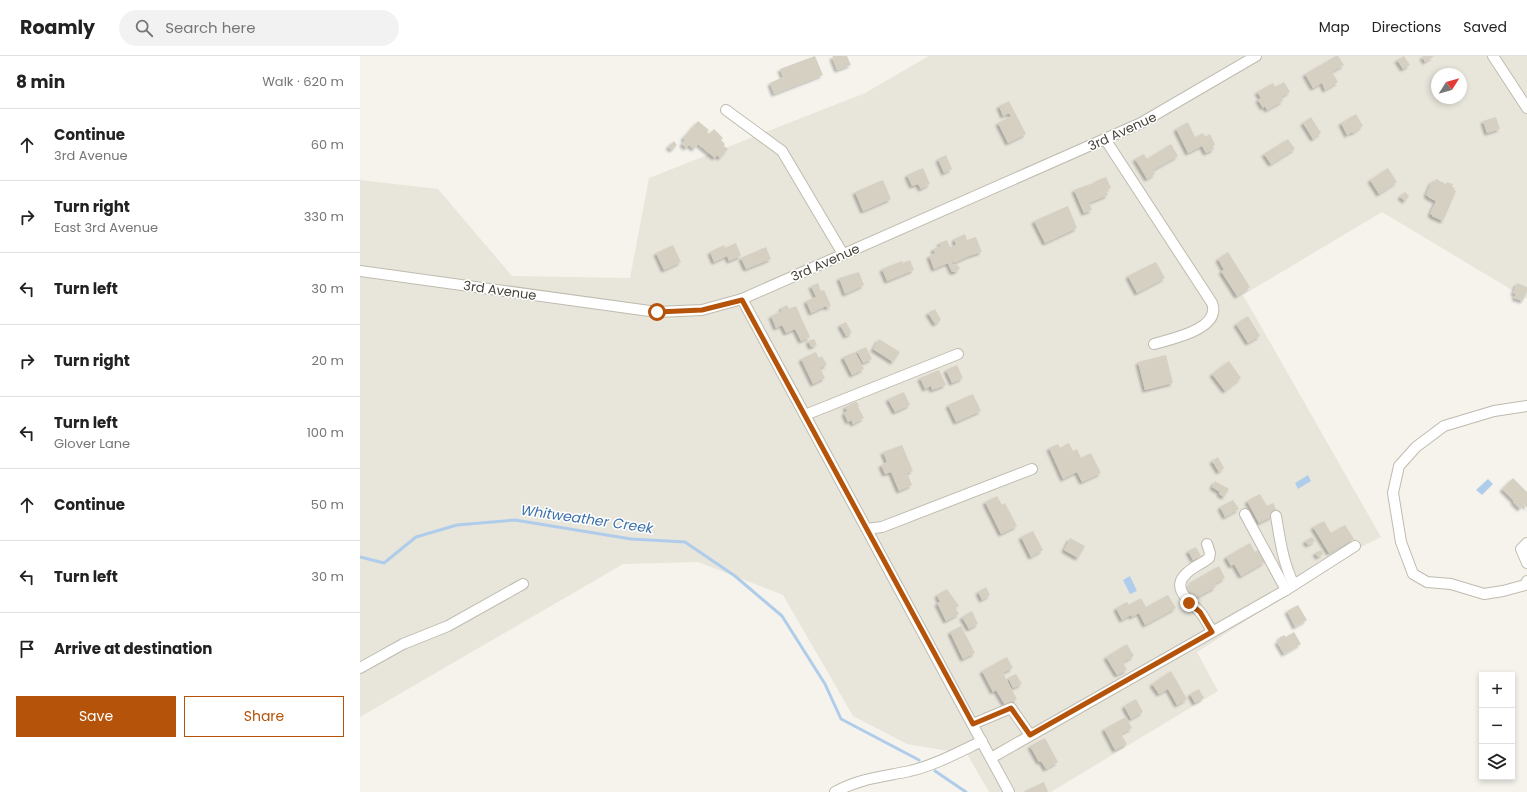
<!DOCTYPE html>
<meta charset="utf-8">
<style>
:root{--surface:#fff;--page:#f2f2f2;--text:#222;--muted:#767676;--line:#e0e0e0;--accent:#b45309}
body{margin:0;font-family:Poppins,sans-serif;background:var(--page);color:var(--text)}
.controls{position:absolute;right:12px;bottom:12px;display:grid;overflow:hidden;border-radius:0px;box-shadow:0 2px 6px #0003}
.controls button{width:36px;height:36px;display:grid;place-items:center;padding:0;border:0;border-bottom:1px solid var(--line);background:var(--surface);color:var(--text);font:20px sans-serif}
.compass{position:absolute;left:1071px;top:12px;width:36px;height:36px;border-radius:50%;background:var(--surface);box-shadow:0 2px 6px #0003;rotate:53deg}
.stop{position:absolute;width:12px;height:12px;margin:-9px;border:3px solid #b45309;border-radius:50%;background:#fff}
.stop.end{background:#b45309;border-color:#fff;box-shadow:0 1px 4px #0008}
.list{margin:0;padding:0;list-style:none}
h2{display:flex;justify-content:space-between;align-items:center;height:52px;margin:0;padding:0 16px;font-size:17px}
h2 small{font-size:13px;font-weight:400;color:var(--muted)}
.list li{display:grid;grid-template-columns:26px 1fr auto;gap:12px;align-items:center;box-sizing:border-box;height:72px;padding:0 16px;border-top:1px solid var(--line)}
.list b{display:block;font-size:15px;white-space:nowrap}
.list p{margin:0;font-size:13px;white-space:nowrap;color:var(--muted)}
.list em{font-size:13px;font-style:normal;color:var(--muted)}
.actions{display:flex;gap:8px;padding:12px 16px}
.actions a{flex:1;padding:9px 0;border:1px solid var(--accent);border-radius:0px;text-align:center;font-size:14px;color:var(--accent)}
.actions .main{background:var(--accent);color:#fff}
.icon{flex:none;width:22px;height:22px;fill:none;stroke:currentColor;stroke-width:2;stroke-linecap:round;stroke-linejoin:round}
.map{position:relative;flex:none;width:1167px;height:736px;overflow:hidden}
header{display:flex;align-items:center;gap:24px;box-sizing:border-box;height:56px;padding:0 20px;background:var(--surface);border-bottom:1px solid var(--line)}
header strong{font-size:19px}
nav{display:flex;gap:22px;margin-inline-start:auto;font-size:14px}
.search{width:280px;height:36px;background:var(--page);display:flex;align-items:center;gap:10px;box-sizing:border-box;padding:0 14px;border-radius:22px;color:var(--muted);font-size:15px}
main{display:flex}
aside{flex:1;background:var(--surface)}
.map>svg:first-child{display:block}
.residential{fill:#e8e5db;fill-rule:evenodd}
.water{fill:#afcdeb}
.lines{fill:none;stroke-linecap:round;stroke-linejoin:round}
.stream{stroke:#afcdeb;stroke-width:3}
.building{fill:#d5d0c2;filter:url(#shadow)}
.minor-casing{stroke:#bfbbaf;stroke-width:12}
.minor{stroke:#fff;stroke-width:10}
.route{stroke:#b45309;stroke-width:5}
.labels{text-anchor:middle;stroke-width:3;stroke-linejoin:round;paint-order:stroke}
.street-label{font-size:13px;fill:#48443a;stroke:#fff}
.water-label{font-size:14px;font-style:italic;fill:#3c72ab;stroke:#fff}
</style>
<header>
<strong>Roamly</strong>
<div class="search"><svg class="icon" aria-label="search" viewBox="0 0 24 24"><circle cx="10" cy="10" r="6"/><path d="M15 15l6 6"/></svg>Search here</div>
<nav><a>Map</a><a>Directions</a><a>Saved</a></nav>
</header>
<main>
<aside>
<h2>8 min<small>Walk · 620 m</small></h2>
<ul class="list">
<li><svg class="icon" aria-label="ahead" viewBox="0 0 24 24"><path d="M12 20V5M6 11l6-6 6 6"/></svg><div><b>Continue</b><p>3rd Avenue</p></div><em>60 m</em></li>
<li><svg class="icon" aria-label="right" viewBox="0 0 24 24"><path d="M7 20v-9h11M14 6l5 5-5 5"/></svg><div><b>Turn right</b><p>East 3rd Avenue</p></div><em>330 m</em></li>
<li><svg class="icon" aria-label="left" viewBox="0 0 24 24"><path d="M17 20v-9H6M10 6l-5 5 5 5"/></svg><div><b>Turn left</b></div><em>30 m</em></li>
<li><svg class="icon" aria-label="right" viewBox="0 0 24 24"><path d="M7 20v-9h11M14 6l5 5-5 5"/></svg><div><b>Turn right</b></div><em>20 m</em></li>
<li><svg class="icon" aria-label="left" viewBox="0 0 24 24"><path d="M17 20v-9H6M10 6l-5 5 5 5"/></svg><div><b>Turn left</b><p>Glover Lane</p></div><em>100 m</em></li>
<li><svg class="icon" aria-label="ahead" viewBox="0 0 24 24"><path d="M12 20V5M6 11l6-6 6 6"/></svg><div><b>Continue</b></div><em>50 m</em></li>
<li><svg class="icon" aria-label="left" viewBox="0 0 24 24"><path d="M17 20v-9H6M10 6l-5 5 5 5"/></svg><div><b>Turn left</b></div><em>30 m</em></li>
<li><svg class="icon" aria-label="arrive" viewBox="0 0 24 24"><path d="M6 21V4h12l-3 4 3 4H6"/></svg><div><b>Arrive at destination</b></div></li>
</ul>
<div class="actions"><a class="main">Save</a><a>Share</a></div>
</aside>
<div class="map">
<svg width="1167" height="736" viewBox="0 0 1167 736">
<defs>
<filter id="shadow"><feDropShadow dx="-2.5" dy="2.5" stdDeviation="1" flood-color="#0004"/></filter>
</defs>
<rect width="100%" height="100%" fill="#f5f3ec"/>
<path class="residential" d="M569 0H1167V243L1022 156 883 239 1021 481 1001 491 837 596 858 635 691 736H629L607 698 547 688 493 660 423 539 338 506 263 508 0 661V124L78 133 152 220 270 222 289 122 505 37ZM1077 18H1101V42H1077Z"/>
<g class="water">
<path d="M948 419 951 425 938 433 935 427Z"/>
<path d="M1128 423 1133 428 1122 439 1116 434Z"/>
<path d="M770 520 777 535 770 538 763 524Z"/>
</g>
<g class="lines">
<g class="stream">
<path d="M0 501 24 507 56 481 97 469 155 464 271 483 325 486 375 520 422 560 465 628 481 663 559 704"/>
<path d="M575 715 606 736"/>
</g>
</g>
<g class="building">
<path d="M455 0 463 19 414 38 410 27 423 21 420 13Z"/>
<path d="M474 0H487L491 9 477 14 472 1Z"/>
<path d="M976 0H978L984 9 972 16 978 26 965 34 962 27 953 32 945 18Z"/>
<path d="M1044 0 1050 9 1043 13 1037 4Z"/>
<path d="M1062 0H1074L1065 6Z"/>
<path d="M924 26 930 36 921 41 923 45 907 54 905 50 903 52 898 44 901 42 897 36 913 27 915 31Z"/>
<path d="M649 45 666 78 648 87 638 67 651 60 649 57 643 60 639 50Z"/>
<path d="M996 58 1003 70 993 77 992 76 987 79 981 67Z"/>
<path d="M951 61 961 77 953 83 943 67Z"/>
<path d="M1136 61 1140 73 1127 77 1123 65Z"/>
<path d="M338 65 349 74 347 76 349 78 354 73 363 82 361 84 365 88 364 90 368 93 360 102 357 99 355 102 338 88 334 93 329 89 326 92 322 88 325 84 323 82Z"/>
<path d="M828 66 835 81 843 77 845 81 850 78 855 89 853 90 854 93 846 97 842 90 828 97 816 73Z"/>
<path d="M928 83 935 93 911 108 904 98Z"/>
<path d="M314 85 317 89 312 94 308 91Z"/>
<path d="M811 88 818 100 793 114 795 118 787 123 775 103 784 98 787 103Z"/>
<path d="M586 99 592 113 584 117 578 103Z"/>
<path d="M563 112 570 128 561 133 558 128 552 130 547 119Z"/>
<path d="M1028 112 1037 126 1019 138 1010 124Z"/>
<path d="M746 121 751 132 746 134 748 139 729 147 732 154 724 157 714 134 736 126V125Z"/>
<path d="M1076 123 1086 128 1087 126 1093 128 1092 131 1095 132 1094 134 1096 135 1083 165 1072 160V159L1070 158 1076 145 1068 141V140L1066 139 1072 125 1074 126Z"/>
<path d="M523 124 531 143 503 155 495 136Z"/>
<path d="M1045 136 1049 140 1045 145 1040 141Z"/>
<path d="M708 150 717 172 685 187 674 165Z"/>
<path d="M605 178 607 184 616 181 622 196 609 200 594 207 593 205H592L593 209 596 208 600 212 596 216H592L588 207 574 213 569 200 575 197 573 193 581 190 579 187 587 184 590 191 596 189 594 183Z"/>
<path d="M376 187 381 200 369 205 367 200 354 206 350 196 364 189 365 192Z"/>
<path d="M313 189 321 206 304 214 296 197Z"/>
<path d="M406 191 411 203 386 213 381 202Z"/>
<path d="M868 196 890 231 877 240 861 215 864 214 858 203Z"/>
<path d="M550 204 554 214 527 225 522 213 542 205 543 207Z"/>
<path d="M796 206 805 222 777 237 768 220Z"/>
<path d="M499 216 504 229 485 238 479 222Z"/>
<path d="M458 227 461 235 464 234 471 250 467 252 466 250 451 257 446 245 456 241 451 230Z"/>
<path d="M1157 227 1167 231V235L1163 245 1154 242 1156 238 1153 237Z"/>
<path d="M427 249 429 253 436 250 450 281 441 285 435 273 426 277 422 269 416 272 411 260 422 255 421 252Z"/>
<path d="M575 253 581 264 575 268 568 257Z"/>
<path d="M888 260 900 280 888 287 876 268Z"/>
<path d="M486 266 492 277 486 280 480 269Z"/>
<path d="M454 283 457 289 451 291 448 285Z"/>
<path d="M519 283 540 296 533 306 513 293Z"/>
<path d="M506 291 512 303 503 307 497 295Z"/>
<path d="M456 296 459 302 462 300 467 309 460 312 465 322 453 328 441 303Z"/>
<path d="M495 296 504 313 492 319 483 301Z"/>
<path d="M806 299 813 327 785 334 778 306Z"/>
<path d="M869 305 881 322 865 335 852 318Z"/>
<path d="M597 309 603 322 592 327 586 314Z"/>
<path d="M579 314 586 329 572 334 571 330 565 333 560 322Z"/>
<path d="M544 336 550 349 535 356 528 343Z"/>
<path d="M613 338 621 355 596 366 588 349Z"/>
<path d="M495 346H497L499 350 498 351 504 362 493 368 491 364 488 366 484 357 487 355 485 351Z"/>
<path d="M709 387 713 395 717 393 721 402 731 397 741 417 722 426 717 416 703 423 689 392 698 388 700 392Z"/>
<path d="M542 389 553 415 547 417 552 429 539 435 531 416 525 418 521 409 527 406 523 396Z"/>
<path d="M858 401 864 412 859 416 852 405Z"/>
<path d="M1153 422 1167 436V452L1164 448 1160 453 1153 446 1154 445 1142 433Z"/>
<path d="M855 425 869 433 864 441 859 438 860 436 852 431Z"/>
<path d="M900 438 907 450 913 447 917 455 911 458 913 460 899 467 887 445Z"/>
<path d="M637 440 642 449 645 447 657 470 641 478 625 446Z"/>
<path d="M873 444 879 453 865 461 860 451Z"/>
<path d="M964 465 971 477 985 469 994 483 969 497 953 471Z"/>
<path d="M673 475 683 494 671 501 661 481Z"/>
<path d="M952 481 955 485 948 489 945 485Z"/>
<path d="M710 482 725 490 718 502 704 494Z"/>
<path d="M890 487 895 496 898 494 905 506 881 520 874 508 871 510 866 501Z"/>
<path d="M836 491 841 500 833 504 828 495Z"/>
<path d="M961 494 963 498 958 501 955 497Z"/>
<path d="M859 510 865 522 854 528 856 531 832 544 825 532 832 527 831 526Z"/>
<path d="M626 531 630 539 622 544 618 536Z"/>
<path d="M587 533 599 550 595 552 599 558 586 565 577 547 580 546 577 539Z"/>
<path d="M808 539 816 552 785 569 779 557 772 561 771 559 762 564 756 552 767 546 769 549 781 542 786 551Z"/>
<path d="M938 549 947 564 935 571 927 555Z"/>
<path d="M612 555 618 568 609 573 602 561Z"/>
<path d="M601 570 615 597 603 603 590 576Z"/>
<path d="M934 576 941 588 924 598 917 586 920 584 919 582 924 579 926 581Z"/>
<path d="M767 588 774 600 763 606 767 614 757 619 746 601Z"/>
<path d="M647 601 653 612 643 617 657 643 645 649 636 634 633 636 622 615Z"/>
<path d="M811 615 827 643 817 649 808 633 799 638 792 628Z"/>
<path d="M656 618 662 628 653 632 648 622Z"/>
<path d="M839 633 844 642 835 647 830 638Z"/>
<path d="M776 643 783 656 771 663 764 650Z"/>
<path d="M766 661 772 672 761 678 767 688 755 694 744 673Z"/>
<path d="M685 682 698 706 686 713 681 705 679 706 670 690Z"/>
<path d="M684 726 688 736H668L667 734Z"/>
</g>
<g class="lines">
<defs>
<g id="minor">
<path d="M1133 0 1167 52"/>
<path d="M366 54 422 95 483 198"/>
<path d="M745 83 852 247C862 273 811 283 794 288"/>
<path d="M0 215 297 256 342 254 382 243 781 67 896 0"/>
<path d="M382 243 649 736"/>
<path d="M1167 350 1134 355 1084 370 1056 391 1039 410 1033 437 1041 486 1053 518 1067 526 1091 528 1124 538 1143 535 1165 529 1167 525"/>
<path d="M445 359 598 298"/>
<path d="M885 458 926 534"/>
<path d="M916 460C920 484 923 507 934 529"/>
<path d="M507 473 522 471 672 413"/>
<path d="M1167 487 1161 493 1167 507"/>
<path d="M847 488 850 497 849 502C842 508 832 511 826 518 810 533 831 546 840 556 845 562 848 569 852 575"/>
<path d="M0 612 43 588 88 570 163 528"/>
<path d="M613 668 651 652 670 679"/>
<path d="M631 702 926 534 995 490"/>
<path d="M475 736C501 722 522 721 550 715 575 709 599 696 622 685"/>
</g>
</defs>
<use href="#minor" class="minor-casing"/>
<use href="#minor" class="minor"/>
</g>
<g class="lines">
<path class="route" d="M297 256 342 254 382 244 613 668 651 652 670 679 852 576 840 556 829 547"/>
</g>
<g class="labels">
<g class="street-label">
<text transform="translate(762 75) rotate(-25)" y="5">3rd Avenue</text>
<text transform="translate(465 206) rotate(-24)" y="5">3rd Avenue</text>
<text transform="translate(140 234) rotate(8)" y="5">3rd Avenue</text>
</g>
<g class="water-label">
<text transform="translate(227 463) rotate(8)" y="5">Whitweather Creek</text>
</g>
</g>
</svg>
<div class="controls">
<button>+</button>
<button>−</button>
<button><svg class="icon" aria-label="layers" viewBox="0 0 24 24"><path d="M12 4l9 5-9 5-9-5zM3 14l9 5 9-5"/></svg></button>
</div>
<svg class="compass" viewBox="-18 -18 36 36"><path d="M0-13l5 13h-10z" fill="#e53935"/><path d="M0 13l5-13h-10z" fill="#767676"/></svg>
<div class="stop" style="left:297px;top:256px"></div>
<div class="stop end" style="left:829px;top:547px"></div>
</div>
</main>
